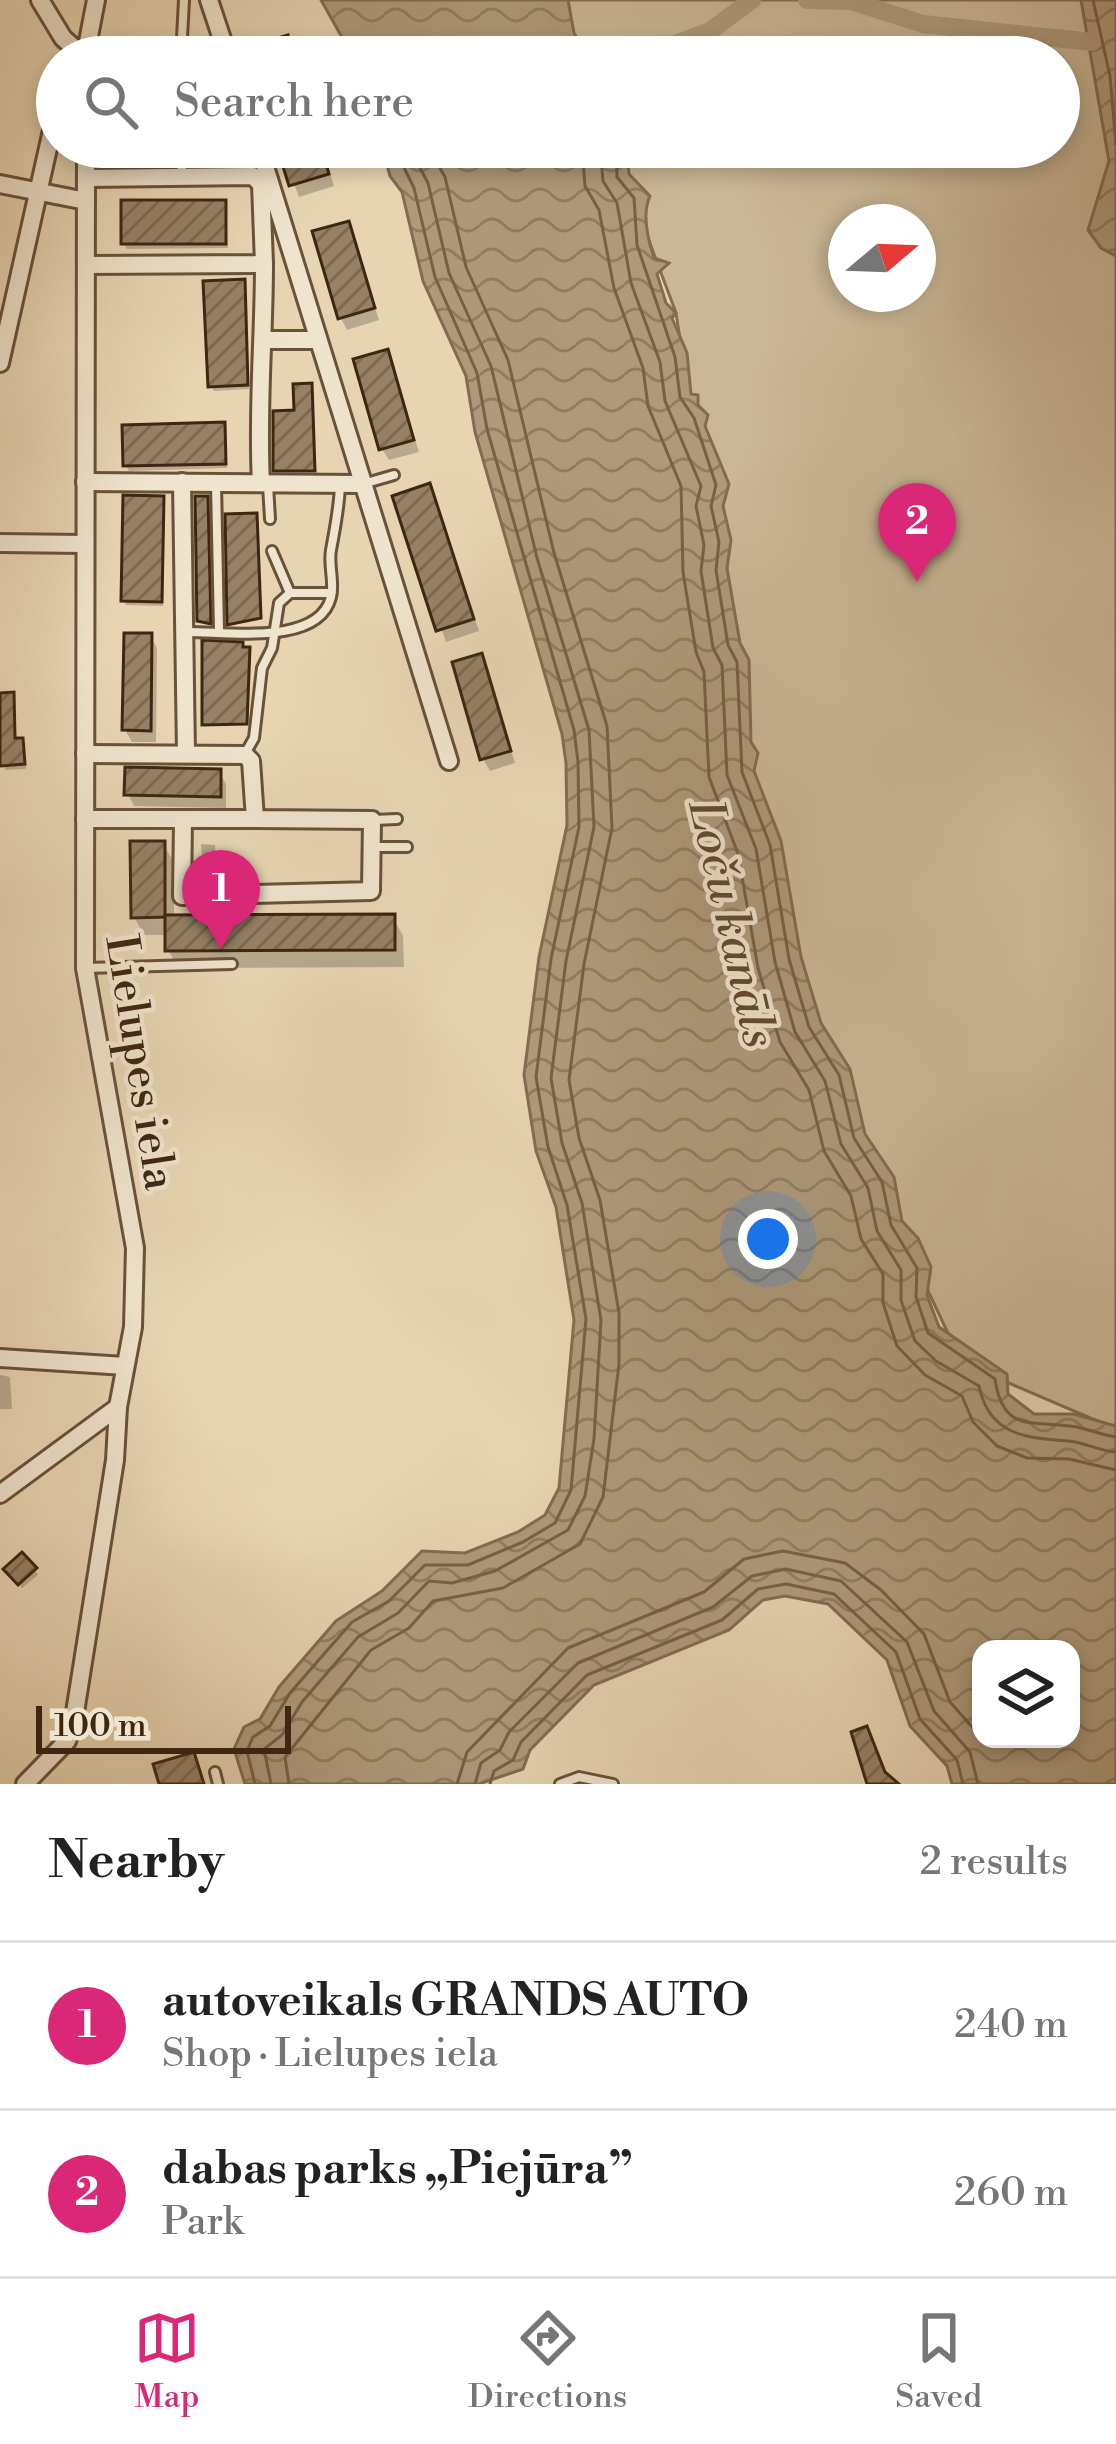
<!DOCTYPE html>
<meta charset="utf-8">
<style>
:root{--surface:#fff;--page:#f6f6f6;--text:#222;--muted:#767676;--line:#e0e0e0;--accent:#db2777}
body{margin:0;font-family:"Libre Bodoni",serif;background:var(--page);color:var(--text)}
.controls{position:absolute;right:36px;bottom:36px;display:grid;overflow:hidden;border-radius:24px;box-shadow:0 6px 18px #0003}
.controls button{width:108px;height:108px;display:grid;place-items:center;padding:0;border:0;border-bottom:3px solid var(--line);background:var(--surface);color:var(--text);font:60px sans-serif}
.compass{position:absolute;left:828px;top:204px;width:108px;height:108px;border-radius:50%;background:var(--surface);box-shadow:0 6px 18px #0003;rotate:71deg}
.scale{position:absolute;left:36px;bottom:30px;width:255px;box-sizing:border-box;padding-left:12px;border:6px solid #3f2611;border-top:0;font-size:33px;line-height:42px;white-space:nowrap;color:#3f2611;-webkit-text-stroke:9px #efe4cd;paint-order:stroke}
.you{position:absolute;left:768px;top:1239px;width:42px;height:42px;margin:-30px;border:9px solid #fff;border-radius:50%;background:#1a73e8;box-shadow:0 0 0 18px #1a73e833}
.badge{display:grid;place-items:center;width:78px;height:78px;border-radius:50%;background:var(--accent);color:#fff;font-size:39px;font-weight:700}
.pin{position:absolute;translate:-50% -99px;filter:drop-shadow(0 3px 6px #0008)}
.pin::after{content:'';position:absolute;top:63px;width:42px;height:36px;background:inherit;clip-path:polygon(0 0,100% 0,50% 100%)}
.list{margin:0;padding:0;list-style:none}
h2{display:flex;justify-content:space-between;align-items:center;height:156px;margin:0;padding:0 48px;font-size:51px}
h2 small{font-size:39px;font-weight:400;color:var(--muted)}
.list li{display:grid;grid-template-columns:78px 1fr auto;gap:36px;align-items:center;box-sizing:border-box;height:168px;padding:0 48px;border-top:3px solid var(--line)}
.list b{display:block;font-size:45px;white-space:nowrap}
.list p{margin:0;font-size:39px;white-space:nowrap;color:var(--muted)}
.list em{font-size:39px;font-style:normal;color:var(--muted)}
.icon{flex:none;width:66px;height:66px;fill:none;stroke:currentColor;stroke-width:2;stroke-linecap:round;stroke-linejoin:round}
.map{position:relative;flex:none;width:1116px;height:1784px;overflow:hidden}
.search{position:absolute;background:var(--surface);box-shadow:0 6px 18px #0003;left:36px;right:36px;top:36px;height:132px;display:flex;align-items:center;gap:30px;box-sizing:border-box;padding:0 42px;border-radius:66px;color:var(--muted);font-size:45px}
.sheet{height:492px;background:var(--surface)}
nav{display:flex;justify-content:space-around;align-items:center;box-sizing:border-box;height:168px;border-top:3px solid var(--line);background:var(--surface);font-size:33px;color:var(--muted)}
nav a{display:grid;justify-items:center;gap:6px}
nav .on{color:var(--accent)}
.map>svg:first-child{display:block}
.park{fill:#cab797;stroke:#846e54;stroke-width:3;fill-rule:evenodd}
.water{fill:url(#water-waves);stroke:#826c51;stroke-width:3;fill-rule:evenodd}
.shadow{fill:#0003}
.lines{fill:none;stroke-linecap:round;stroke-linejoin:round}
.shore{stroke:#766046;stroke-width:3}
.canal{stroke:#ae9a7b;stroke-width:18}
.building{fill:url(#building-hatch);stroke:#3f2611;stroke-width:3}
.service-casing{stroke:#695239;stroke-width:14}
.minor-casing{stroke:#695239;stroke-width:22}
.service{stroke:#efe4cd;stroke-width:8}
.minor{stroke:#efe4cd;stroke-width:16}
.labels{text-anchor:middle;stroke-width:9;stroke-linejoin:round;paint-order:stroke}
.street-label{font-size:45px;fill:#3f2611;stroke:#efe4cd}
.water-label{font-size:48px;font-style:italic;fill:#604931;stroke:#efe4cd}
</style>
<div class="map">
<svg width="1116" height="1784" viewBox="0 0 1116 1784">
<defs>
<pattern id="water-waves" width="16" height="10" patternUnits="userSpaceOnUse" patternTransform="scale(3)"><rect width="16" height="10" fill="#ae9a7b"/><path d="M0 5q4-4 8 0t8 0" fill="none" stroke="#8f7d63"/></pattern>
<pattern id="building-hatch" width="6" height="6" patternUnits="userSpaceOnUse" patternTransform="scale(3)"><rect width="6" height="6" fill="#968165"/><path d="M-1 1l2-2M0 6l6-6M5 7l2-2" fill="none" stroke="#7c6952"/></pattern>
</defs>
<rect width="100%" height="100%" fill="#e7d5b2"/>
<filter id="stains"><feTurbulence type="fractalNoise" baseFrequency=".00167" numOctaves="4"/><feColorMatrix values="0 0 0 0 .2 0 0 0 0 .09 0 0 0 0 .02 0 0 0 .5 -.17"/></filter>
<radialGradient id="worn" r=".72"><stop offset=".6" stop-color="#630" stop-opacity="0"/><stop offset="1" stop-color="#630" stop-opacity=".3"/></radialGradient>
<path class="park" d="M559 0H1116V1429L962 1363 804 1027 759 852 676 313 614 147H1059V57H580ZM846 222H918V294H846Z"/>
<g class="water">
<path d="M321 0H568L574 33 589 57H353Z"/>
<path d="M1081 0H1116V256L1101 248 1088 230 1109 161Z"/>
<path d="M382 147H619L627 151 629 174 650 196C642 213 648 240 654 258L669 263 657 274 666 303 676 313 672 318 687 353 691 394 698 395V405L708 415 705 426 729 484 723 506 731 540 727 568 740 643 749 660 751 742 758 753 754 771 781 841 801 957 821 1023 850 1069 865 1134 894 1177 902 1221 918 1238 931 1267 927 1295 939 1327 1007 1374 1008 1394 1034 1414H1074L1116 1426V1784H952L947 1766 910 1726 887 1660 828 1604 785 1596 763 1600 729 1630 594 1685 530 1750 523 1769 479 1784H245L234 1749 244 1727 260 1719 279 1687 336 1621 382 1591 422 1551 465 1553 518 1532 545 1515 559 1488 574 1320 556 1207 536 1151 524 1075 539 957 567 825 566 763 562 734 475 432 466 376 423 281 402 192 390 176ZM981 1649H1071V1739H981Z"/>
</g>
<g class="shadow">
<path d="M121 147H166L165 169H123Z"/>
<path d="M280 147H322L334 186 299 197Z"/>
<path d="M224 202 228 248 127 249 124 244Z"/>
<path d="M348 224 379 320 347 330 341 318Z"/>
<path d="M243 282 249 389 214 391 211 386Z"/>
<path d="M387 353 419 452 389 460 382 449Z"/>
<path d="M223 425 227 468 129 471 126 466Z"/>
<path d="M429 487 479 631 446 642 396 498Z"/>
<path d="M162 499 163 606 126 605 124 600Z"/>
<path d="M150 636 157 648 156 742H132L125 730Z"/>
<path d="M481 657 515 763 490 771 483 759Z"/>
<path d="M12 695 16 741 24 746 26 769 5 770 0 696Z"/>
<path d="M219 772 226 784V808L134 806 128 794Z"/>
<path d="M163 844 174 862V918L393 917 403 936 404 967 179 968 168 950V935H144L134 917Z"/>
<path d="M201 844 215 845 216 859H202Z"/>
<path d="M0 1375 10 1377 12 1409H0Z"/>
<path d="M35 1570 38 1575 22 1588 10 1574Z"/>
</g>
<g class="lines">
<g class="shore">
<path d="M1093 0 1110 76 1116 144"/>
<path d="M582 147 585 186 599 210 614 288 643 368 648 406 681 486 683 572 696 652 704 672 709 777 738 854 758 968 780 1042 809 1090 824 1151 851 1196 861 1239 883 1274V1303L897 1346 925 1375 962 1396 973 1422 997 1446 1027 1458 1069 1459 1116 1470"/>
<path d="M600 147 603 181 617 203 631 283 660 362 665 401 701 486 696 506 704 545 701 571 713 648 722 665 727 775 756 849 775 962 795 1032 825 1081 841 1144 868 1188 877 1231 901 1270V1300L915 1341 936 1361 979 1386C989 1435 1025 1438 1068 1441 1084 1442 1099 1451 1116 1452"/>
<path d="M616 147 617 177 634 198 637 245 675 357 680 397 694 418 716 485 711 506 719 542 716 570 728 645 737 662 742 772 770 845 789 959 809 1027 839 1075 854 1138 882 1182 891 1225 917 1268 916 1297 928 1333 995 1379C1003 1436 1036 1419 1077 1427 1090 1430 1103 1435 1116 1437"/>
<path d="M255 1784 247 1751 253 1737 270 1726 290 1693 352 1622 389 1601 425 1565H468L523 1542 555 1523 571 1490 586 1319 567 1205 548 1147 536 1077 551 959 579 827 578 762 574 730 487 429 477 373 435 277 414 188 394 147"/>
<path d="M271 1784 264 1749 282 1735 302 1702 358 1637 398 1613 429 1581 452 1583 495 1571 568 1530 585 1496 594 1439 601 1320 582 1203 562 1143 551 1078 566 961 594 827 589 730 537 558 491 366 449 273 428 183 409 147"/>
<path d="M289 1784 285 1757 371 1650 409 1628 433 1601 503 1588 580 1544 603 1497 619 1364V1313L600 1200 579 1138 569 1080 584 964 612 828 607 726 554 553 508 360 466 267 445 177 428 147"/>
<path d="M457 1784 467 1752 568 1648 704 1592 744 1559 783 1551 845 1563 881 1590 924 1634 950 1702 981 1737"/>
<path d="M475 1784 481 1763 500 1750 509 1732 578 1663 713 1607 752 1576 786 1569 841 1581 907 1642 934 1711 970 1752 978 1784"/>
<path d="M490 1784 494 1771 513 1760 521 1742 587 1675 722 1620 758 1589 786 1584 834 1594 896 1652 920 1719 957 1760 963 1784"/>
</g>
<g class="canal">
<path d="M807 0 851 1 923 24 1092 42"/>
<path d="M642 57 710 31 752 0"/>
</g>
</g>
<g class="building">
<path d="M288 35 294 57H240L239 50Z"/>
<path d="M118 147H165L164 164 117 165Z"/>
<path d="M277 147H321L329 174 289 186Z"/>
<rect x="121" y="200" width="105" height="44"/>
<path d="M349 221 375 308 338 319 312 231Z"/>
<path d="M245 279 248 385 208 387 203 281Z"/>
<path d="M388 349 414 440 379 450 353 359Z"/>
<path d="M312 383 315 471H273V411L294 410 293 384Z"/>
<path d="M225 422 226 464 123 466 122 425Z"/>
<path d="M430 483 474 619 436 631 392 496Z"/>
<path d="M123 495 164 496 162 602 121 601Z"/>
<path d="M195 496H208L211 624 197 621Z"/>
<path d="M257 513 261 618 227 625 225 514Z"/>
<path d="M124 633H152L151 731 122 730Z"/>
<path d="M202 640 243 642V647H250L247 724 202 725Z"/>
<path d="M482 653 511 751 480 760 452 662Z"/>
<path d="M14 692 15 738H23L25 764 0 766V693Z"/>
<path d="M125 767 221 769V797L124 795Z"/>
<path d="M130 841H165V917L131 918Z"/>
<path d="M395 914V950L165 951V915Z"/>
<path d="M22 1552 37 1568 18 1585 3 1569Z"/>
<path d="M867 1726 885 1772 899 1784H867L851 1732Z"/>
<path d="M194 1752 204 1784H159L153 1764Z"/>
</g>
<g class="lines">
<defs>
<g id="service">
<path d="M181 57 184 0"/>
<path d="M181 147 182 176"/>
<path d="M216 483 219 631"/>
<path d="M363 484 394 475"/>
<path d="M268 485 270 519"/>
<path d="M272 551 290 593"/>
<path d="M186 632C224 631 319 647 331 597 335 583 328 565 331 550 335 528 339 509 340 486"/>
<path d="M245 754 254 738 262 668 272 648 279 603 290 593H331"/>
<path d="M374 820 397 819"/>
<path d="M374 847H407"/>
<path d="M86 968 232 964"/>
<path d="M215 1772 218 1784"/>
<path d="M560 1784 579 1777 613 1784"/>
</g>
<g id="minor">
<path d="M40 0 63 38 84 57"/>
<path d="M209 0 228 57"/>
<path d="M85 57 96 0"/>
<path d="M259 147 449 761"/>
<path d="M86 178 253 176 261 184"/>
<path d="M0 184 86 201"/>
<path d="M86 265 264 264 261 184 269 180"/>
<path d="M264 340H318"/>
<path d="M0 363 57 108"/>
<path d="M85 482 362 484"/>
<path d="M182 482 186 754"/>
<path d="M261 483C257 411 264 337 264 264"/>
<path d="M0 543 84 544"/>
<path d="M85 754 245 755 251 761 255 819 372 820 371 891 182 896 183 820"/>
<path d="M85 819H255"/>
<path d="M0 1358 125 1366"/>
<path d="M0 1494 118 1407 133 1327 135 1248 85 968 86 147"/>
<path d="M25 1784 67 1741 73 1725 115 1460 118 1407"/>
</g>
</defs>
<use href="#service" class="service-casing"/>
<use href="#minor" class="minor-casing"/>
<use href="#service" class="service"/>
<use href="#minor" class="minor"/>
</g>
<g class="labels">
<g class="street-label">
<text transform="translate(142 1062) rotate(81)" y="16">Lielupes iela</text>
</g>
<g class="water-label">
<text transform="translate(734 923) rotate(77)" y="17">Loču kanāls</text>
</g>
</g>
<rect width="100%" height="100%" filter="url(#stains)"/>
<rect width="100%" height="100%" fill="url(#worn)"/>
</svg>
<div class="controls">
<button><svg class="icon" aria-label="layers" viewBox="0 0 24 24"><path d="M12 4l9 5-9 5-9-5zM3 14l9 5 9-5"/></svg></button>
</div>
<svg class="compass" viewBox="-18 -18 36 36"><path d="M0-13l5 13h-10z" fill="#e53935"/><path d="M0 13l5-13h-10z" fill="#767676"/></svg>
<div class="scale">100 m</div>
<div class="you"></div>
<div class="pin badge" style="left:221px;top:949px">1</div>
<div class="pin badge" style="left:917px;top:582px">2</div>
<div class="search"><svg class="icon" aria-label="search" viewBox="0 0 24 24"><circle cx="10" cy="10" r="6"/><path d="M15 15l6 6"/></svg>Search here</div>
</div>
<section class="sheet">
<h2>Nearby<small>2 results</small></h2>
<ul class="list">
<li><span class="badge">1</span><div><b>autoveikals GRANDS AUTO</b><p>Shop · Lielupes iela</p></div><em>240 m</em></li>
<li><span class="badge">2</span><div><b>dabas parks „Piejūra”</b><p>Park</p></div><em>260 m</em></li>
</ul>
</section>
<nav>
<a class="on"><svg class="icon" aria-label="map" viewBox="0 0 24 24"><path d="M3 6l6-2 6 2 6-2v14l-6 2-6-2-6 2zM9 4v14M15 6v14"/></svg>Map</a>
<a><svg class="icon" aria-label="directions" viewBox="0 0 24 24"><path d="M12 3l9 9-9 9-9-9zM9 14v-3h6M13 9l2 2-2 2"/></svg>Directions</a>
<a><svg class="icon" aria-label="saved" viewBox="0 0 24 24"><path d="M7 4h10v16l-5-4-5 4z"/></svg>Saved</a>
</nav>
